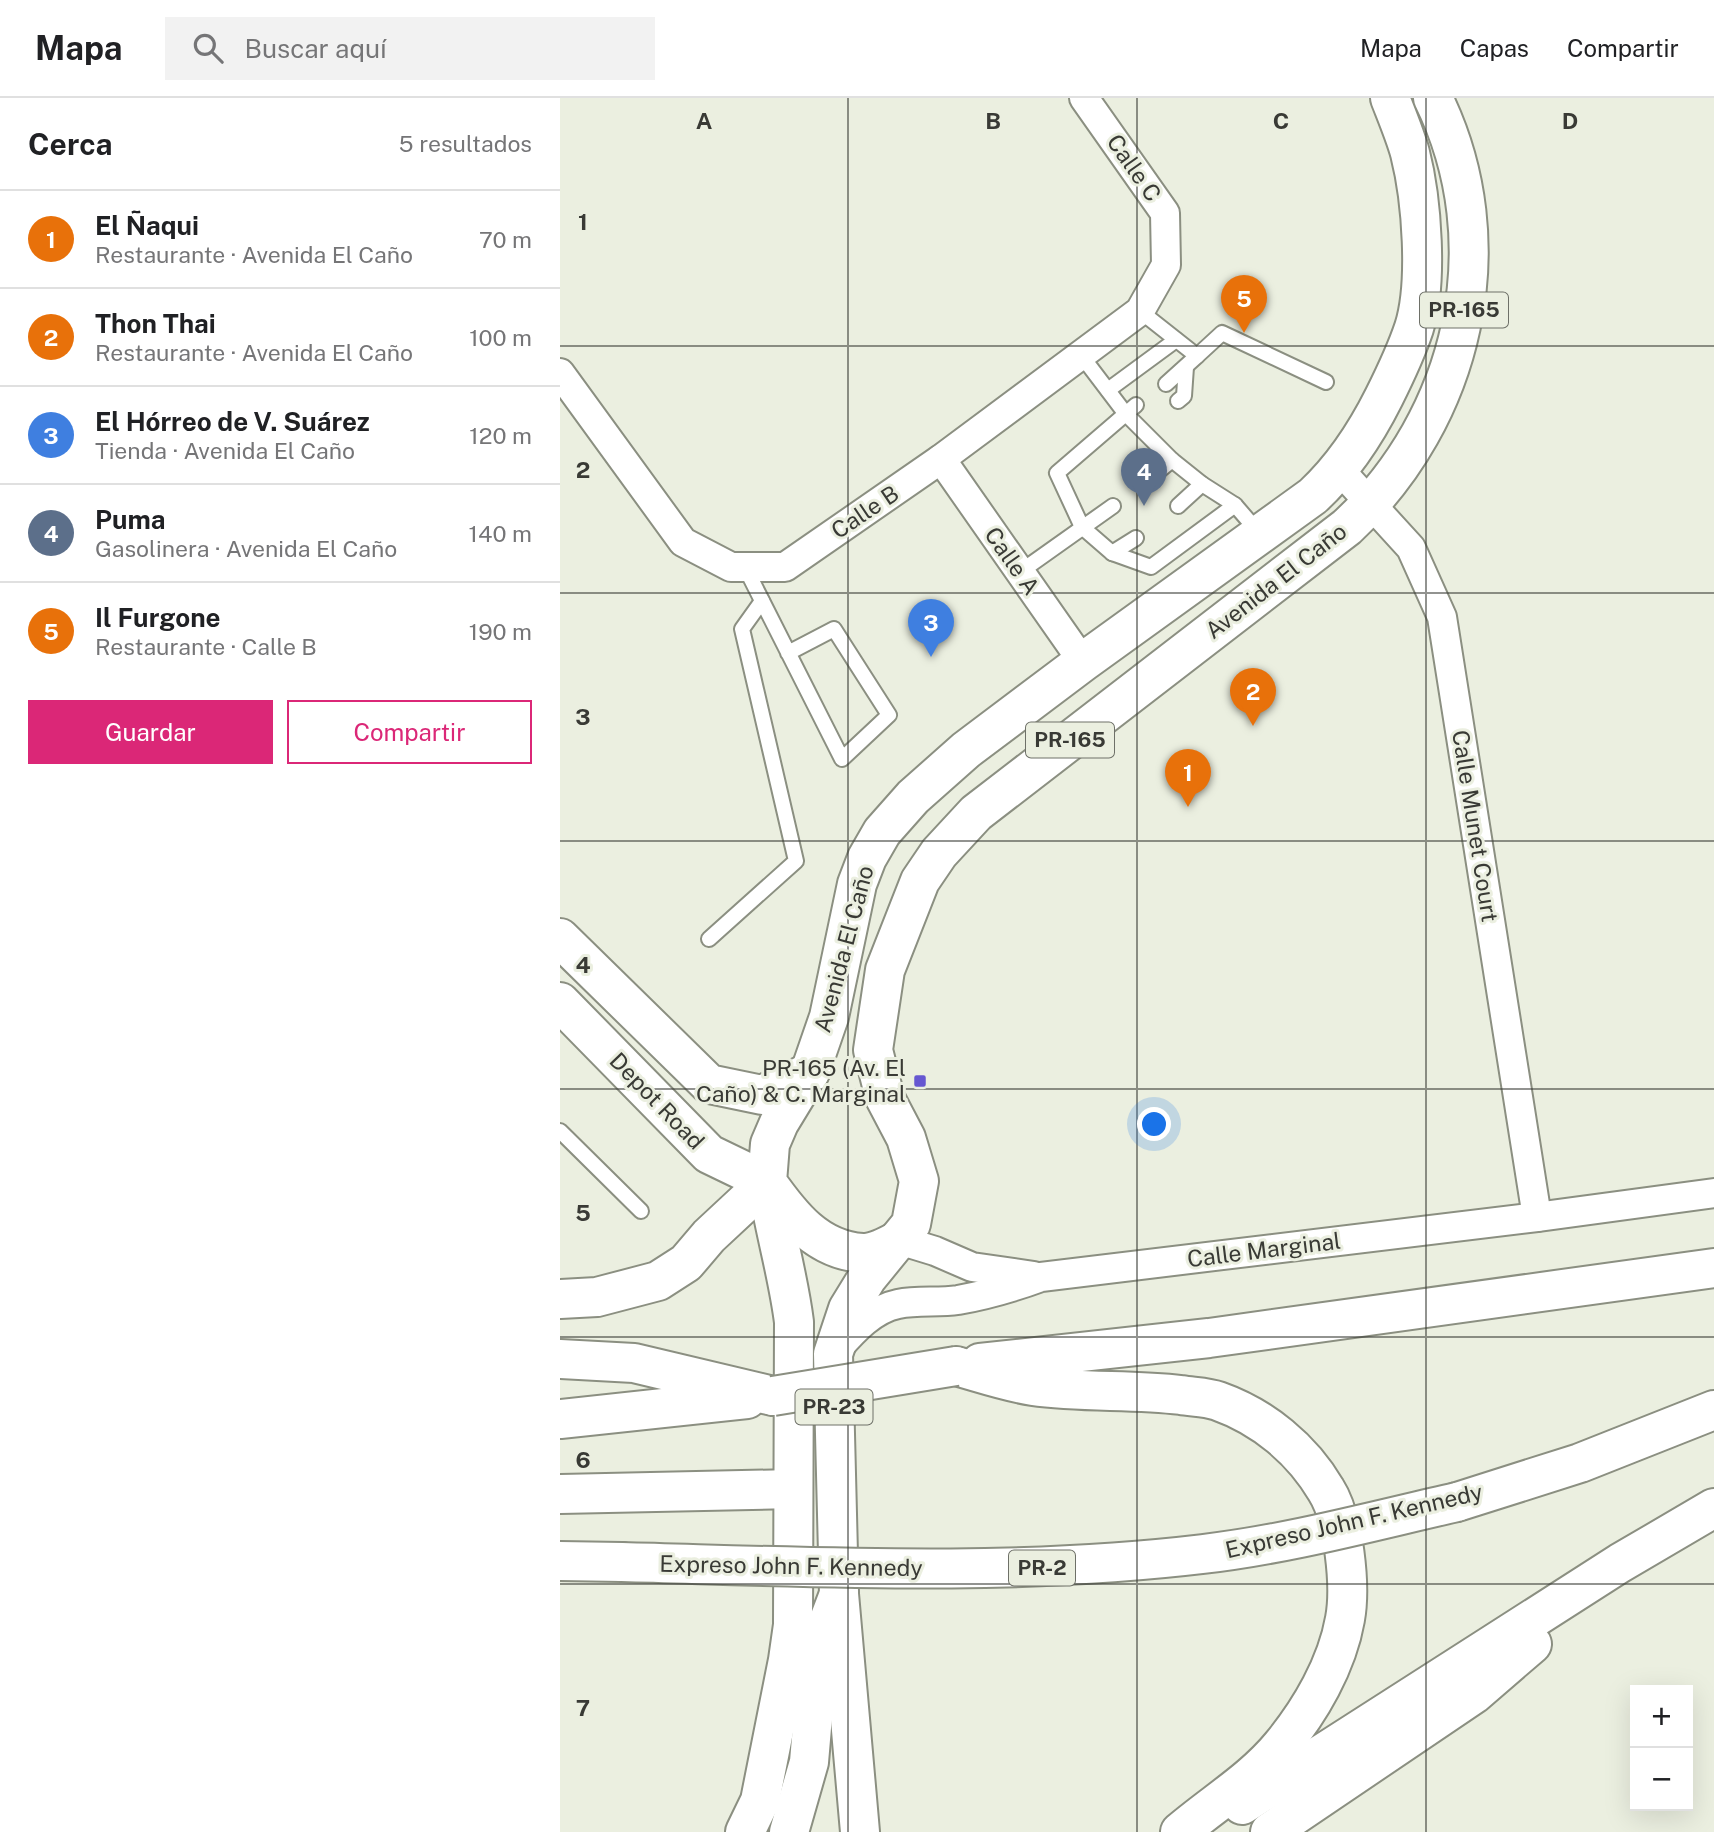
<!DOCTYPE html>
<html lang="es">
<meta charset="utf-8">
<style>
:root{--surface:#fff;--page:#f2f2f2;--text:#202124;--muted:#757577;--line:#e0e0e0;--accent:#db2777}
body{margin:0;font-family:"Public Sans",sans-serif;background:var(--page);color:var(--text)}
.controls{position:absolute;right:21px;bottom:21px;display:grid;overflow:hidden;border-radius:0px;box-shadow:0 7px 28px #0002}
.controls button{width:63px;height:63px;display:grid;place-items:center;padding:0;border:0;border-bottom:2px solid var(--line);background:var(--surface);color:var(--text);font:35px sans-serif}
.you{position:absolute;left:595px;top:1027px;width:24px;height:24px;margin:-18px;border:5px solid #fff;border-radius:50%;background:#1a73e8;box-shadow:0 0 0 10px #1a73e833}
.badge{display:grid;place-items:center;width:46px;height:46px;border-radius:50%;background:var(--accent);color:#fff;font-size:23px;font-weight:700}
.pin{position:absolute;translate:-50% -58px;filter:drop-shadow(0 2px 4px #0008)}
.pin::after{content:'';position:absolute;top:37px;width:24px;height:21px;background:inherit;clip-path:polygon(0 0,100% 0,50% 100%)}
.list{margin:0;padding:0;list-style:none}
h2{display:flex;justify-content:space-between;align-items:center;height:91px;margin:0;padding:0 28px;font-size:30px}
h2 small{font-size:23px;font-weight:400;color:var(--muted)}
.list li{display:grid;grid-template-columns:46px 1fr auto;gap:21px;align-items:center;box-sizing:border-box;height:98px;padding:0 28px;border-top:2px solid var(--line)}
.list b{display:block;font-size:26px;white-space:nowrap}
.list p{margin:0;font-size:23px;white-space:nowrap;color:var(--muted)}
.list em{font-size:23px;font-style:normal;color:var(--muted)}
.actions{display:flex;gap:14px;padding:21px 28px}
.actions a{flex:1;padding:16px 0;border:2px solid var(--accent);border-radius:0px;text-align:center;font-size:24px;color:var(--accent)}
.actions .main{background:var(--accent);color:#fff}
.icon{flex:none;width:38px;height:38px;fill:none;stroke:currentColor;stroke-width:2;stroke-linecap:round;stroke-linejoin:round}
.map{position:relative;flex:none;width:1154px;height:1734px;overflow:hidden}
header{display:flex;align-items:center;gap:42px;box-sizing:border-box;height:98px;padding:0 35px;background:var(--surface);border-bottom:2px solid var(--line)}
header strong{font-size:33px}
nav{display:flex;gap:38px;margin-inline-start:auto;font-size:24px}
.search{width:490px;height:63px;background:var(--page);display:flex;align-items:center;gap:18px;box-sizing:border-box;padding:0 24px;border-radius:0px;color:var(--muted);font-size:26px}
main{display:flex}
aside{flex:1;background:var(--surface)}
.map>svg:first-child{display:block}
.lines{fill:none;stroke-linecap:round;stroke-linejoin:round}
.lane-casing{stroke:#8b8f81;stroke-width:18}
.street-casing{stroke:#8b8f81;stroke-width:32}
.secondary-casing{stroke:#8b8f81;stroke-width:42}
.primary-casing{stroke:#8b8f81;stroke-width:42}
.highway-casing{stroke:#8b8f81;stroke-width:42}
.lane{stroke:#fff;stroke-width:14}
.street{stroke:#fff;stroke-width:28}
.secondary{stroke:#fff;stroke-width:38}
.primary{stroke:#fff;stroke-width:38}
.highway{stroke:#fff;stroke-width:38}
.highway-bridge-casing{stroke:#8b8f81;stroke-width:42;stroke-linecap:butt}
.highway-bridge{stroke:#fff;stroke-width:38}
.grid{fill:none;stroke:#393a35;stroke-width:2;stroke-opacity:0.55}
.poi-dot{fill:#6657d1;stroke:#ebefe0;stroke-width:2.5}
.labels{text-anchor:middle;stroke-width:6;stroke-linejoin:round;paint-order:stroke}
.shield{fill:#ebefe0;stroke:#6e7068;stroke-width:2}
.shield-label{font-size:21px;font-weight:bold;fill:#393a35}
.street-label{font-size:23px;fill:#393a35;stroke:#ebefe0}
.poi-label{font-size:23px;fill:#393a35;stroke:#ebefe0;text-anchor:end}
.grid-label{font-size:23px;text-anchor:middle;font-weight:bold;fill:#393a35;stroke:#ebefe0;stroke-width:6;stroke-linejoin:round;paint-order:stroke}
</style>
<header>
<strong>Mapa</strong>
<div class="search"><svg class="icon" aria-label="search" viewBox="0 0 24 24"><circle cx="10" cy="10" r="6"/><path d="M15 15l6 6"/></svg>Buscar aquí</div>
<nav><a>Mapa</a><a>Capas</a><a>Compartir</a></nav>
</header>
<main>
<aside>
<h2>Cerca<small>5 resultados</small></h2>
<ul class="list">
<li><span class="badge" style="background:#e8710a">1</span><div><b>El Ñaqui</b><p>Restaurante · Avenida El Caño</p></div><em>70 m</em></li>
<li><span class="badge" style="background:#e8710a">2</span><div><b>Thon Thai</b><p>Restaurante · Avenida El Caño</p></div><em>100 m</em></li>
<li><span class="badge" style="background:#3f7fe0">3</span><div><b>El Hórreo de V. Suárez</b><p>Tienda · Avenida El Caño</p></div><em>120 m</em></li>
<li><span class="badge" style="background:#5c6f8a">4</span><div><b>Puma</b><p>Gasolinera · Avenida El Caño</p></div><em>140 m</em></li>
<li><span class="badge" style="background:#e8710a">5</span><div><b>Il Furgone</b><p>Restaurante · Calle B</p></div><em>190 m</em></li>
</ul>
<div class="actions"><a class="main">Guardar</a><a>Compartir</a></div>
</aside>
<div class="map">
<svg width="1154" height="1734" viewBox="0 0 1154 1734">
<rect width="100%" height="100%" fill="#ebefe0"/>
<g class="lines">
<defs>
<g id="lane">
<path d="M580 213 637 258 606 286"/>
<path d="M521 257 565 315 612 362 595 376"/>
<path d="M637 258 662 235 766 284"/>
<path d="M548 292 616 242"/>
<path d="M618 303 624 298 626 269"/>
<path d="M612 362 642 386 618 408"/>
<path d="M642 386 675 407"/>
<path d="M576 440 552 455 522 429 497 375 576 307"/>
<path d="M552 455 591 469 675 407 700 436"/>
<path d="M185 469 282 661 329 617 274 531 228 555"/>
<path d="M460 474 553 408"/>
<path d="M149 841 236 763 182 531 202 503"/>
<path d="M0 1033 81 1113"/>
</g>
<g id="street">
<path d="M0 275 123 444 171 469H225L381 361 580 213 606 167 605 115 524 0"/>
<path d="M381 361 523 564"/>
<path d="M778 370 851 450 882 519 977 1119"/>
<path d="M339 1142 375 1153 412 1169 474 1178"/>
<path d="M278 1250C294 1232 313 1211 338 1206 358 1202 378 1205 398 1202 426 1197 454 1189 481 1179L977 1119 1154 1095"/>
</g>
<g id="secondary">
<path d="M0 840 149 986 202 997 250 974"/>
<path d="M0 904 149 1056 207 1084 149 1138 126 1165 98 1183 37 1199 0 1201"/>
</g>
<g id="primary">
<path d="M339 1142C328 1148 314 1156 302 1155 257 1152 231 1118 207 1084L210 1046 219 1025 250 974 269 919 297 786 307 760 322 734 353 699 406 652 523 564 753 398C782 371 806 335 824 299 835 277 846 254 854 230 868 185 862 102 850 55 845 37 837 18 830 0"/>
<path d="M300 1734 279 1496 273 1256 288 1211 307 1180 351 1126 359 1083 346 1040 325 1000 313 952 325 872 360 783 379 755 416 715 787 429C904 320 945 146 873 0"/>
</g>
<g id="highway">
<path d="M0 1261 74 1265 213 1298"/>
<path d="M420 1265 649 1240 1154 1170"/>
<path d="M396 1268C421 1275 447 1284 473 1288 522 1295 572 1291 621 1297 633 1299 647 1299 658 1303 703 1319 742 1351 766 1392 784 1420 791 1488 785 1521 777 1567 750 1613 721 1648 693 1682 654 1705 620 1734"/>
<path d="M0 1321 187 1301"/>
<path d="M0 1396 233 1391"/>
<path d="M897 1404 1020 1365 1154 1312"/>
<path d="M0 1463 62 1464"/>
<path d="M682 1707 1060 1465 1154 1410"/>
<path d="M185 1734 200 1703 228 1562 233 1527 234 1224C228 1176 214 1131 207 1084"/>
<path d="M229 1734 249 1664 259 1548 279 1496"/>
<path d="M710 1734 914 1596 972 1546"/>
</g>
</defs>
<use href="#lane" class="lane-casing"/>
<use href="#street" class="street-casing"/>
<use href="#secondary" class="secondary-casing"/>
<use href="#primary" class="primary-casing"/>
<use href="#highway" class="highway-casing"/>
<use href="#lane" class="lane"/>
<use href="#street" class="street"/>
<use href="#secondary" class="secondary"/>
<use href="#primary" class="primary"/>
<use href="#highway" class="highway"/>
<defs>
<g id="highway-bridge">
<path d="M213 1298 396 1268"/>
<path d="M62 1464C256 1469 450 1479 643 1456 729 1446 813 1423 897 1404"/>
</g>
</defs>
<use href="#highway-bridge" class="highway-bridge-casing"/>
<use href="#highway-bridge" class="highway-bridge"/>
</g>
<path class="grid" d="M288 0V1734M577 0V1734M866 0V1734M0 248H1154M0 495H1154M0 743H1154M0 991H1154M0 1239H1154M0 1486H1154"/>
<rect class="poi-dot" x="353" y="976" width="14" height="14" rx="3.5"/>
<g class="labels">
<g class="shield">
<rect x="860" y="194.5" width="88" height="35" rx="5"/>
<rect x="466" y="624.5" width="88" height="35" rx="5"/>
<rect x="235.5" y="1291.5" width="77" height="35" rx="5"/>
<rect x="449" y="1452.5" width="66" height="35" rx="5"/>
</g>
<g class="shield-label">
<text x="904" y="219">PR-165</text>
<text x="510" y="649">PR-165</text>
<text x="274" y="1316">PR-23</text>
<text x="482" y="1477">PR-2</text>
</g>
<g class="street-label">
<text transform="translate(574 70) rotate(55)" y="8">Calle C</text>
<text transform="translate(305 414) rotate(-34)" y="8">Calle B</text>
<text transform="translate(452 463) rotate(55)" y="8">Calle A</text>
<text transform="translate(716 483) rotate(-38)" y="8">Avenida El Caño</text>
<text transform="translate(915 728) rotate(81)" y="8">Calle Munet Court</text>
<text transform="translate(284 851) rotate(-75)" y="8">Avenida El Caño</text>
<text transform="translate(97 1003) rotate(46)" y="8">Depot Road</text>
<text transform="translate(704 1152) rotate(-7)" y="8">Calle Marginal</text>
<text transform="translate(794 1423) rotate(-13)" y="8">Expreso John F. Kennedy</text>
<text transform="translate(231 1468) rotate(1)" y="8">Expreso John F. Kennedy</text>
</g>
<g class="poi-label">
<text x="346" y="978">PR-165 (Av. El<tspan x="346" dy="26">Caño) &amp; C. Marginal</tspan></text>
</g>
</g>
<g class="grid-label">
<text x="144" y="31">A</text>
<text x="433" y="31">B</text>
<text x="721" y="31">C</text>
<text x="1010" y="31">D</text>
<text x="23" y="132">1</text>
<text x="23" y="380">2</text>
<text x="23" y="627">3</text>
<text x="23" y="875">4</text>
<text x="23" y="1123">5</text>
<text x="23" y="1370">6</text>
<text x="23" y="1618">7</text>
</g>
</svg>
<div class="controls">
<button>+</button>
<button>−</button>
</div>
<div class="you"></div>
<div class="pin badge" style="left:628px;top:709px;background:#e8710a">1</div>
<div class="pin badge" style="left:693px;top:628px;background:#e8710a">2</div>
<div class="pin badge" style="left:371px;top:559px;background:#3f7fe0">3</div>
<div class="pin badge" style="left:584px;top:408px;background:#5c6f8a">4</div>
<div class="pin badge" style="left:684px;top:235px;background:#e8710a">5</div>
</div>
</main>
